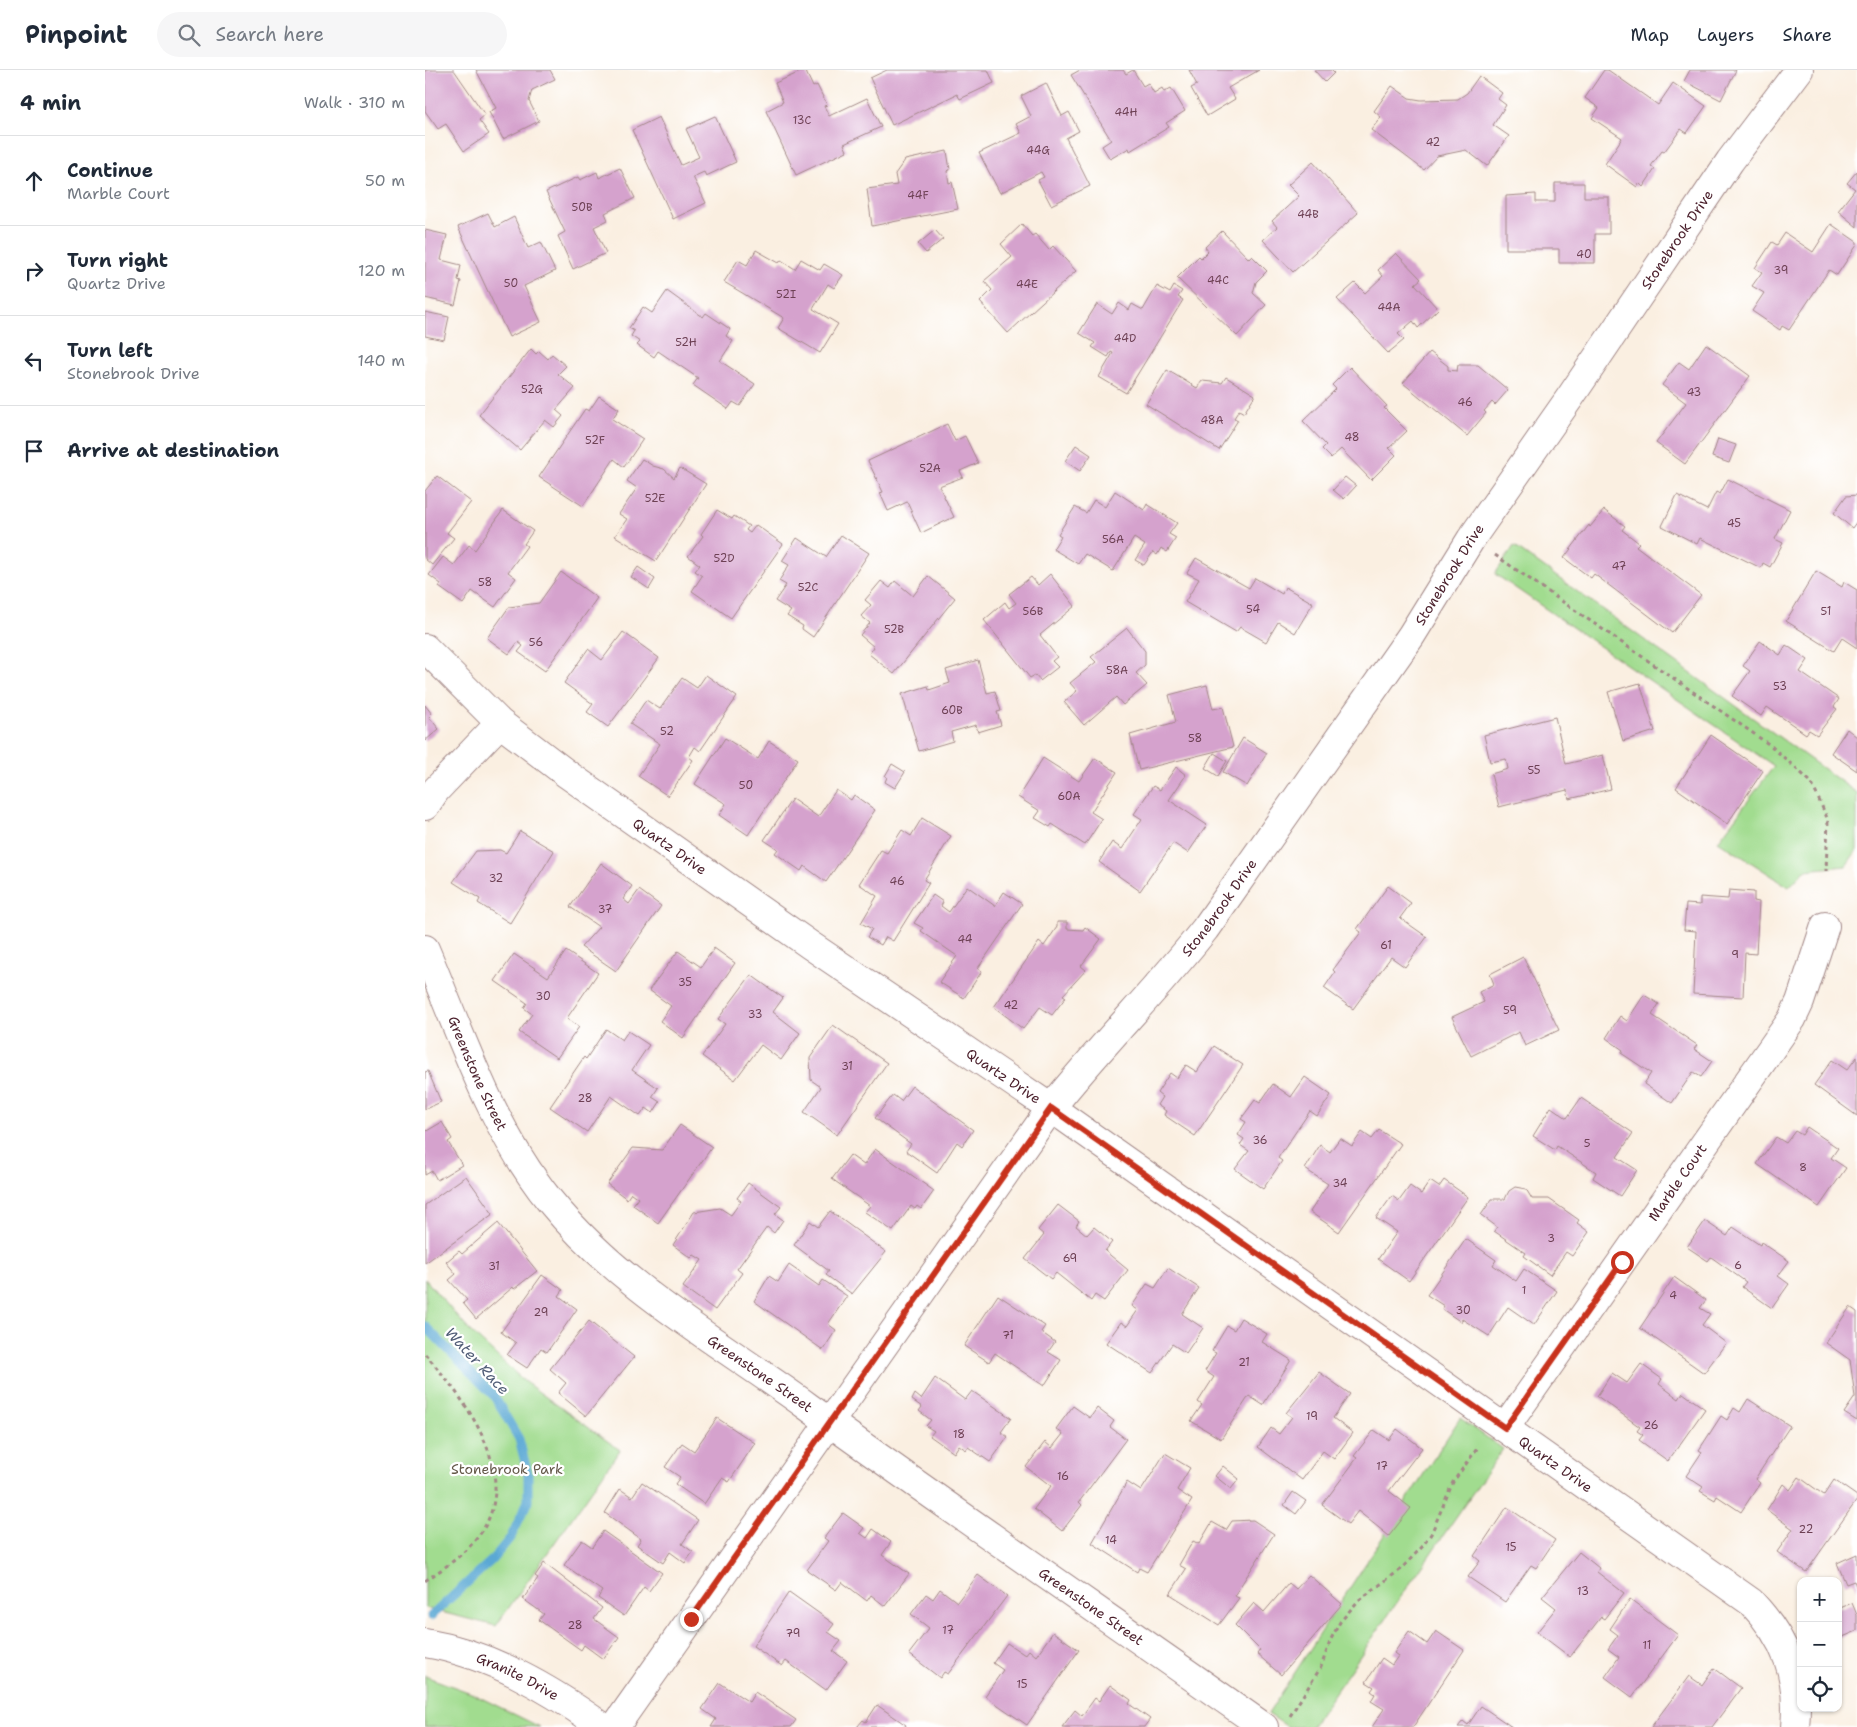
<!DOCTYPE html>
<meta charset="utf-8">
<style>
:root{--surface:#fff;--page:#f6f6f7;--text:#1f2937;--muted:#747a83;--line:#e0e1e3}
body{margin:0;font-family:"Shantell Sans",sans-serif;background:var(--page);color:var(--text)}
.controls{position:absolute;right:15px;bottom:15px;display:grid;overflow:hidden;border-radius:10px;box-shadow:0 1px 4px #0004}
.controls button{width:45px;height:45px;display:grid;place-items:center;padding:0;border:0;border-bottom:1px solid var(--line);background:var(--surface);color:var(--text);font:25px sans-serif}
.stop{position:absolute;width:15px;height:15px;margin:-11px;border:4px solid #c8321e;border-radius:50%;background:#fff}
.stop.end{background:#c8321e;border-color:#fff;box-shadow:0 1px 5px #0008}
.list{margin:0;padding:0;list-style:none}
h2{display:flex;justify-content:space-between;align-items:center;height:65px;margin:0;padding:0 20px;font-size:21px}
h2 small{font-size:16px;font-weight:400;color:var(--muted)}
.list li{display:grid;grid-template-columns:32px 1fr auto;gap:15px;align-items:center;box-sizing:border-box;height:90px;padding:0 20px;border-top:1px solid var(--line)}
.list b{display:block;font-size:19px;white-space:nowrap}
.list p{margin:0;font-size:16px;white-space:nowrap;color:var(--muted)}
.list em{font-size:16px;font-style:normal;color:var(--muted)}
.icon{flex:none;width:28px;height:28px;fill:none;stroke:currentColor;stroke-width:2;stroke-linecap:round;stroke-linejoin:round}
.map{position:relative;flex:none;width:1432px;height:1657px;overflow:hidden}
header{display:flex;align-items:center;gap:30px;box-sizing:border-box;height:70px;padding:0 25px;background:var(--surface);border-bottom:1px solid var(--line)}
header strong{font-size:24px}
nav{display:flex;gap:28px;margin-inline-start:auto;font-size:18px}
.search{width:350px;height:45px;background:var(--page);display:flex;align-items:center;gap:12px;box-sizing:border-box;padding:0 18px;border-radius:28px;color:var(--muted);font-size:19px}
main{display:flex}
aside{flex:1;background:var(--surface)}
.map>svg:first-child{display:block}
.green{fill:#a1dc8f;stroke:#767e5d}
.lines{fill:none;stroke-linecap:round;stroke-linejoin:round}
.stream{stroke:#5aa8d4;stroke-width:9}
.building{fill:#d5a2cd}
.minor-casing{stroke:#a28786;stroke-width:30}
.path{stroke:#a28786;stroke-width:3;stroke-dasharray:4 4;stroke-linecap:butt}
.minor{stroke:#fff;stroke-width:28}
.route{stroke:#c8321e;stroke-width:6}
.labels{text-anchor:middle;stroke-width:4.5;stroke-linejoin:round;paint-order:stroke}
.number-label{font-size:11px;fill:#6d4054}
.street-label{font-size:14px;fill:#4a1f2b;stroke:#fff}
.park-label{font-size:14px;fill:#645849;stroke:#fff}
.water-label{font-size:15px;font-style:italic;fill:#515d77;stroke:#fff}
</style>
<header>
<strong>Pinpoint</strong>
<div class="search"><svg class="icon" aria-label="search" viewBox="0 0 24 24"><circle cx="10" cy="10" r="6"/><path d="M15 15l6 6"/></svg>Search here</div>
<nav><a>Map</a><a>Layers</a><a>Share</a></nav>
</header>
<main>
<aside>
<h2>4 min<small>Walk · 310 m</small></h2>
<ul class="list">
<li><svg class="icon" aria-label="ahead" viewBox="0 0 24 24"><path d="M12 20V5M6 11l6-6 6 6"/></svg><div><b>Continue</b><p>Marble Court</p></div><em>50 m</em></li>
<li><svg class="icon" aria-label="right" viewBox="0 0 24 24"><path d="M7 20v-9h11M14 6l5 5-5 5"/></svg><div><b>Turn right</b><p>Quartz Drive</p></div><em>120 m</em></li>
<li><svg class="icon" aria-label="left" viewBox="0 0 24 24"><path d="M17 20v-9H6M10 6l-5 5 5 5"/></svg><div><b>Turn left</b><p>Stonebrook Drive</p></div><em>140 m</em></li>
<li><svg class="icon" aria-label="arrive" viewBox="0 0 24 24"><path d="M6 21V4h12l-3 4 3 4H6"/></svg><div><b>Arrive at destination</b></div></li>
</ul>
</aside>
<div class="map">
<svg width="1432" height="1657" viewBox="0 0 1432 1657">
<rect width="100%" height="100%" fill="#fff"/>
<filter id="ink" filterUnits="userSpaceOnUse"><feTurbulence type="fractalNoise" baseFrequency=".02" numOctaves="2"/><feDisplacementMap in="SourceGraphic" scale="10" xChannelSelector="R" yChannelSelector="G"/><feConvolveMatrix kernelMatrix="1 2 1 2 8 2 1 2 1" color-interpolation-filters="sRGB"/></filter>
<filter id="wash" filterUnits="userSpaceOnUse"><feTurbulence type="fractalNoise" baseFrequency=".0096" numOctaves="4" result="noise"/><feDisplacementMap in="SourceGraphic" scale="20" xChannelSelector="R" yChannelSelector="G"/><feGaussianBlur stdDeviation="1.12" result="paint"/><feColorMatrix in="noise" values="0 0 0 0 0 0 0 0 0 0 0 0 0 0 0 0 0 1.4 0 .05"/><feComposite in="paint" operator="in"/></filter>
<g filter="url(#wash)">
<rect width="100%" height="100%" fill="#faefe1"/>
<g class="green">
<path d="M1089 476 1432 723V780L1421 796 1380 800 1364 817 1293 771 1349 696 1070 504Z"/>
<path d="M0 1209 44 1260 100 1312 195 1380 71 1556 0 1538Z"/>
<path d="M1035 1348 1078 1379 886 1657H863L843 1644Z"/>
<path d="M0 1606 46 1623 115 1657H0Z"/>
</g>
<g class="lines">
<path class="stream" d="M0 1256 69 1326 94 1369 103 1404V1431L86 1467 67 1490 6 1546"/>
</g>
<g id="blocks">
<g class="building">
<path d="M0 0H29L60 45 54 50 64 64 39 81 21 54 13 59 0 41Z"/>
<path d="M51 0H125L130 9 107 20 104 31 114 51 78 69 64 42 71 38Z"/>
<path d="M380 0 388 17 392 15 402 35 399 36 404 46 442 28 456 57 419 74 422 81 371 105 341 41 358 32 350 13Z"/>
<path d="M462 0H563L569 13 535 29 532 24 467 55 445 8Z"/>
<path d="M655 0H698L701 4 708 0 718 16 723 13 729 23 737 18 739 22 746 18 760 41 741 53 744 57 705 81 704 78 685 89 677 76 686 70 646 5Z"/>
<path d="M764 0H834L803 18 810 29 782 46 766 18 772 15Z"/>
<path d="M889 0H906L909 3 900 12Z"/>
<path d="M1179 0H1183L1233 35 1248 13 1281 36 1262 63 1256 59 1239 82 1237 81 1226 96 1230 99 1218 117 1214 113 1212 117 1180 94 1197 68 1167 48 1174 38 1160 28Z"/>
<path d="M1265 0H1311L1296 30 1259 11Z"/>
<path d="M1054 6 1077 23 1073 29 1081 35 1068 55 1084 66 1062 96 1041 80 1012 86 999 100 946 60 956 47 949 41 967 16 984 28 996 30 1033 29 1042 23Z"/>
<path d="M621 13 637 46 644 42 654 61 641 68 665 116 626 135 613 110 619 107 616 102 575 123 554 83 596 63 591 54 606 46 596 26Z"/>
<path d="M290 46 311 92 281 106 279 102 268 107 281 133 248 149 207 60 234 47 256 95 274 87 261 59Z"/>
<path d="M522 81 525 100 522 101 524 113 527 112 533 139 447 156 442 119 472 115 470 104 480 90Z"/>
<path d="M888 92 933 143 868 202 838 170 852 157 847 151 874 126 863 115Z"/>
<path d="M195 98 210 128 180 143 183 150 169 157 181 183 148 199 133 166 140 162 121 122 153 107 155 110 172 102 174 108Z"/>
<path d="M1432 101V157L1413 141 1430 119 1422 113Z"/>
<path d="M1130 113H1159V127H1184V164H1170V193H1134V179H1081V126L1111 124V132H1130Z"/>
<path d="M63 143 70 157 89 147 103 178 116 172 130 201 99 216 116 252 84 267 33 157Z"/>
<path d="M597 154 607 166 610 164 624 180 628 176 651 201 583 263 555 232 567 220 559 211 587 187 576 174Z"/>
<path d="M1406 154 1432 172V175L1412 205 1404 200 1364 260 1357 256 1355 260 1327 241 1339 223 1327 216 1337 202 1330 198 1347 172 1352 175 1360 163 1388 182Z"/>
<path d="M0 160 22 165 16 190 36 195 33 210 36 211 30 235 0 228Z"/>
<path d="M510 160 518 169 501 183 493 174Z"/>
<path d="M797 161 824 189 827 186 842 201 831 212 828 223 841 235 812 266 752 208 774 186 776 188 783 181 780 177Z"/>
<path d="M331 180 354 193 356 190 370 199 376 189 395 200 399 194 418 205 409 218 403 214 388 239 413 254 395 283 353 258 359 248 299 212 313 190 322 195Z"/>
<path d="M971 183 996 209 990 214 1013 239 993 258 988 251 973 264 979 270 963 283 912 229 930 213 940 223 958 206 953 200Z"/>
<path d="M732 216 745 223 749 216 757 221 753 227 758 230 701 323 674 307 688 283 686 282 683 287 667 277 670 273 654 263 672 234 687 244 694 233 704 240 707 234 718 240Z"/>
<path d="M242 221 278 247 281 243 305 259 301 266 308 271 295 291 330 314 315 336 308 332 303 339 268 315 273 308 233 281 229 287 212 275 215 272 206 266 209 261 204 258 218 237 227 243Z"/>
<path d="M0 242 24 247 19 270 0 266Z"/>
<path d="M1281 274 1325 306 1260 394 1231 373 1261 333 1237 315 1254 292 1264 299Z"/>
<path d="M106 279 111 284 114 281 123 289 127 284 141 296 133 304 150 318 131 340 138 346 129 357 120 350 95 380 54 345Z"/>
<path d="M1005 282 1023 296V300L1032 301 1033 295H1053L1083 320 1070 335 1067 332 1059 341 1061 343 1042 366 978 313Z"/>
<path d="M925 297 962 336 959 338 982 361 964 378 971 385 946 410 916 379 906 388 897 379 901 375 878 351 911 319 907 315Z"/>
<path d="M742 300 772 318 777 311 797 313 801 307 830 325 819 343 814 340 809 348 813 350 794 380 721 334Z"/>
<path d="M174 326 194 339 187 349 218 369 199 397 189 389 158 436 114 407 160 339 164 341Z"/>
<path d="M522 354 530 371 540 366 553 393 535 401 538 407 514 416 529 447 496 463 482 432 463 441 455 423 458 422 443 391Z"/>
<path d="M1293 369 1311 375 1304 393 1287 387Z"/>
<path d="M651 375 666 385 655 401 640 391Z"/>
<path d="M217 389 228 396 239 399 249 408 255 398 281 414 231 491 190 466 202 449 194 444 212 418 202 411Z"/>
<path d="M12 406 46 432 22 463 29 468 7 495 0 489V421Z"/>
<path d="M920 407 931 416 919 429 908 420Z"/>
<path d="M1303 409 1365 440 1350 469 1358 473 1345 497 1338 493 1336 498 1275 468 1272 474 1237 456 1252 425 1282 440 1291 422 1295 424Z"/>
<path d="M690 421 719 440 722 434 752 453 744 464 751 468 742 482 736 478 732 485 728 482 719 495 710 490 720 475 709 468 688 501 660 484 653 494 628 479 636 466 633 464 650 437 661 443 669 430 680 437Z"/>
<path d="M1432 425V451L1427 458 1409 443 1421 426Z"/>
<path d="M78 440 108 461 99 474 102 476 83 502 91 508 70 537 47 521 38 534 14 517 16 514 4 505 18 487 29 495 44 475 50 480Z"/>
<path d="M292 440 307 449 309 446 324 456 321 460 325 463 331 455 358 474 306 548 267 521 277 506 270 501 275 495 263 486 278 466 276 464Z"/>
<path d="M1179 440 1200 456 1197 460 1214 473 1211 476 1276 525 1247 563 1169 504 1166 508 1139 488 1164 455 1165 457Z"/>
<path d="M416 465 444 483 388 567 377 559 378 556 362 546 366 541 350 531 361 515 354 511 364 495 357 491 372 468 401 487Z"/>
<path d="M771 488 824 518 830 508 857 524 860 517 888 533 870 563 853 552 841 572 815 557 811 562 760 532 774 509 762 503Z"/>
<path d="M213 497 230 509 224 519 206 507Z"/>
<path d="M1391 501 1417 517 1419 512 1432 520V578L1417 568 1409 581 1361 551Z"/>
<path d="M136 502 172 528 120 601 93 582 98 576 93 572 84 584 62 568 84 537 114 533Z"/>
<path d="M625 504 650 536 615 565 632 587 627 591 633 597 615 611 610 605 605 608 559 550 580 532 584 538 591 533 584 524 606 507 613 515Z"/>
<path d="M503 506 530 528 469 604 444 584 449 577 435 565 445 553 436 546 446 535 440 530 456 511 465 518 470 511 488 526Z"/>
<path d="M702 558 720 581V595L711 603 722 615 698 635 691 627 659 655 639 632 652 621 645 613 671 592 666 587Z"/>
<path d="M198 562 234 588 183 657 162 642 168 634 139 613 163 579 177 590Z"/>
<path d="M1335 571 1355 585 1361 575 1383 590 1375 602 1414 629 1409 637 1412 639 1392 665 1384 660 1381 664 1342 637 1336 646 1307 626 1325 601 1318 596Z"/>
<path d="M553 590 562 623 570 621 576 641 572 642 576 655 553 662 551 655 526 662 528 671 494 681 477 624 503 616 504 620 525 613 521 600Z"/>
<path d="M281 605 312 627 275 681 270 677 264 687 268 690 243 726 213 706 235 674 205 654 221 630 235 639 257 608 272 618Z"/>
<path d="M1215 613 1230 661 1198 671 1183 622Z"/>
<path d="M782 615 788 639 798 637 808 677 714 700 705 665 751 652 744 625Z"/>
<path d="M0 635 7 644 4 647 14 659 0 671Z"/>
<path d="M1130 647 1141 694 1178 685 1186 719 1144 729 1142 720 1074 737 1066 704 1083 699 1081 689 1065 692 1059 665Z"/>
<path d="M1422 659 1432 667V701L1406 683Z"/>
<path d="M1286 665 1338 701 1302 754 1251 718Z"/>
<path d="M300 668 333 689 344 671 373 689 323 765 294 745 301 734 270 714Z"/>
<path d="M818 668 842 683 822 716 798 702Z"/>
<path d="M789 683 802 691 793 706 780 698Z"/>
<path d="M618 688 654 711 670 688 692 702 666 742 677 749 660 775 627 754 625 757 610 748 615 741 593 727Z"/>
<path d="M467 694 480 702 470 718 460 712 462 707 460 706Z"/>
<path d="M751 697 761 705 744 730 782 755 763 783 748 773 715 821 674 792 687 772 697 779 717 749 709 744 728 716 735 720Z"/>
<path d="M411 720 426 730 429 725 450 740 401 812 379 796 376 801 350 783 353 779 339 770 367 729 393 747Z"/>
<path d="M497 748 526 766 499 810 504 813 468 871 461 867 456 875 442 867 447 859 436 853 452 826 434 814 456 780 462 783 477 760 486 766Z"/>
<path d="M95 761 129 781 85 853 53 833 55 829 28 812 51 781 75 780 81 783Z"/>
<path d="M176 793 207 816 198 829 204 834 214 820 236 836 191 901 156 877 174 857 145 837Z"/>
<path d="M542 816 570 836 579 822 597 834 553 898 557 901 539 928 514 912 532 886 496 861 498 858 489 853 508 825 518 832 516 836 524 842Z"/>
<path d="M963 816 986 833 975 848 1002 867 980 897 966 887 928 939 899 918 910 902 908 900 936 862 932 859Z"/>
<path d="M1304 820 1329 822V831L1334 832 1331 884 1320 883 1318 927 1268 924 1271 861 1259 860 1261 834 1275 835V827L1303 829Z"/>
<path d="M632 852H642V859L658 860 660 857 676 869 656 896 661 900 638 925 641 927 627 945 615 937 598 959 569 937 614 872 619 876 632 857Z"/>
<path d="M289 878 310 893 258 968 235 951 246 936 224 920 253 881 276 897Z"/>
<path d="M141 881 173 903 142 948 154 957 132 988 94 962 107 944 99 938 102 933 70 911 89 884 123 907Z"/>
<path d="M1098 887 1134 960 1100 976 1094 962 1046 986 1027 947 1059 932 1054 922 1069 914 1065 904Z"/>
<path d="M326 905 358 928 348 942 375 963 356 990 336 975 310 1010 277 986 300 954 293 949Z"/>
<path d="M1219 925 1234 934 1227 945 1272 975 1269 979 1287 991 1276 1007 1268 1002 1247 1033 1219 1014 1226 1003 1196 983 1198 980 1181 968 1195 946 1202 951Z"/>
<path d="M408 955 462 993 412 1065 379 1042 396 1017 386 1010 385 988Z"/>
<path d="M181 959 197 970 203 961 224 975 207 1000 233 1018 227 1027 235 1032 228 1043 221 1038 215 1046 186 1026 162 1062 125 1037 159 987 161 989Z"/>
<path d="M789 976 818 995 770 1066 739 1045 741 1041 732 1035 737 1027 732 1023 745 1003 752 1008 761 995 772 1002Z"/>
<path d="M1432 987V1046L1389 1015 1407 990 1422 1000Z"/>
<path d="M3 1001 16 1032 0 1039V1002Z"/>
<path d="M880 1007 906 1025 892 1046 885 1041 853 1088 857 1091 838 1119 810 1099 824 1081 815 1075 819 1069 813 1065 821 1052 816 1049 830 1030 835 1033 848 1014 866 1027Z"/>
<path d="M487 1016 548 1060 537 1076 532 1072 512 1103 481 1081 486 1074 450 1048 468 1025 476 1031Z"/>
<path d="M1156 1028 1208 1063 1192 1087 1212 1100 1195 1126 1168 1108 1171 1102 1132 1076 1130 1080 1108 1066 1126 1037 1142 1048Z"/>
<path d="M17 1052 27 1069 23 1072 37 1095 12 1110 7 1101 0 1105V1062Z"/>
<path d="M255 1055 287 1077 233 1153 208 1135 213 1128 206 1123 202 1129 182 1114 208 1078 237 1080Z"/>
<path d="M1382 1057 1413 1078 1406 1088 1421 1098 1394 1137 1332 1094 1351 1067 1361 1073 1370 1061 1377 1065Z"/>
<path d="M954 1060 976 1074 914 1162 885 1142 903 1114 880 1099 895 1075 905 1082 915 1068 927 1076 937 1062 947 1069Z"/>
<path d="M450 1079 509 1121 496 1139 492 1136 490 1139 486 1136 468 1161 440 1142 445 1136 407 1109 425 1085 439 1095Z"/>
<path d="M41 1106 68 1144 0 1193V1135Z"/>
<path d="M1019 1110 1043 1127 984 1211 953 1189 972 1162 951 1148 967 1126 974 1131 985 1116 996 1124 1005 1111 1014 1117Z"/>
<path d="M323 1113 356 1137 350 1144 358 1150 349 1163 342 1157 312 1199 317 1203 290 1240 258 1217 277 1190 269 1185 266 1188 248 1175 269 1142 295 1138 306 1145 316 1131 312 1128Z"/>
<path d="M1090 1117 1101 1119 1107 1129H1124L1154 1150 1152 1153 1164 1162 1147 1186 1141 1182 1125 1205 1099 1186 1101 1183 1069 1161 1072 1157 1056 1145 1067 1129H1080L1084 1121Z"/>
<path d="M633 1135 654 1151 651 1156 662 1165 669 1157 687 1172 680 1181 703 1200 679 1231 670 1225 666 1231 631 1203 626 1209 600 1189 619 1165 613 1160Z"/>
<path d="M405 1141 461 1182 427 1224 401 1205 404 1201 369 1175 385 1151 393 1157Z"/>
<path d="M1280 1151 1302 1166 1308 1157 1335 1175 1336 1172 1364 1191 1353 1206 1364 1214 1347 1238 1317 1217 1321 1212 1286 1187 1283 1191 1262 1177Z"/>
<path d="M73 1153 112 1201 89 1219 88 1217 51 1249 38 1233 42 1230 24 1210 31 1204 21 1192 34 1181 37 1184Z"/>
<path d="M1041 1169 1071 1190 1068 1195 1091 1211 1099 1199 1132 1221 1109 1255 1083 1237 1064 1266 1037 1249 1036 1252 1017 1239 1019 1236 1002 1225Z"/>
<path d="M364 1195 394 1216 398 1210 422 1226 403 1254 411 1260 398 1280 329 1231 344 1206 353 1212Z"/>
<path d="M743 1198 774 1218 757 1244 778 1258 761 1283 747 1274 727 1303 681 1273 696 1252 702 1256 713 1240 707 1236 722 1214 730 1218Z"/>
<path d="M117 1205 138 1220 134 1226 152 1239 122 1282 116 1278 102 1298 82 1285 91 1273 76 1262Z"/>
<path d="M1249 1207 1281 1230 1275 1238 1285 1244 1277 1255 1301 1273 1279 1303 1215 1258Z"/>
<path d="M573 1225 620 1256 616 1262 630 1272 623 1282 636 1290 619 1316 570 1283 564 1292 539 1276Z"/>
<path d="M1425 1237 1432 1242V1351L1419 1343 1430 1327 1425 1290 1401 1273Z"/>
<path d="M816 1248 842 1264 837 1272 866 1290 838 1335 824 1326 796 1369 766 1351 777 1335 773 1332 789 1307 780 1301 791 1283 787 1281 802 1256 809 1260Z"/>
<path d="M164 1251 209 1287 161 1346 133 1323 141 1313 125 1299Z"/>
<path d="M1216 1294 1237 1309 1234 1314 1254 1329 1258 1323 1280 1339 1243 1391 1214 1370 1218 1365 1212 1361 1215 1357 1172 1326 1187 1303 1202 1313Z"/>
<path d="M894 1302 925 1324 908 1348 928 1363 909 1389 898 1381 877 1410 833 1377 846 1358 854 1364 867 1347 861 1343Z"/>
<path d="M510 1308 540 1330 547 1321 586 1348 576 1362 583 1367 565 1392 543 1377 541 1380 534 1375 529 1383 505 1366 509 1361 501 1356 506 1350 494 1341 497 1337 487 1330 490 1324 496 1329Z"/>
<path d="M1323 1329 1365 1356 1330 1409 1335 1413 1316 1442 1292 1426 1290 1430 1275 1421 1278 1417 1261 1406 1277 1382 1274 1380 1296 1346 1302 1350 1309 1338 1315 1342Z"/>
<path d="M648 1336 665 1348 672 1338 689 1351 685 1357 701 1369 654 1432 657 1435 637 1461 609 1439 626 1416 601 1397 620 1372 627 1378 638 1364 631 1359Z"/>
<path d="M292 1348 330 1373 304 1412 297 1408 279 1434 250 1414 255 1407 240 1397 257 1373 269 1381Z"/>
<path d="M972 1359 997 1378 964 1421 986 1438 964 1466 933 1441 923 1454 897 1435 932 1388 929 1386 949 1360 964 1370Z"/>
<path d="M740 1383 765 1398 752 1420 767 1430 722 1502 714 1498 712 1502 667 1473 702 1412 716 1421Z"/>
<path d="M798 1396 814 1409 806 1419 790 1406Z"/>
<path d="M1374 1407 1399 1425 1409 1410 1432 1426V1430L1381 1502 1352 1482 1368 1459 1342 1440 1358 1414 1365 1420Z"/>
<path d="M217 1412 273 1450 257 1474 268 1482 260 1493 245 1482 238 1493 212 1475 216 1469 180 1443 195 1419 207 1427Z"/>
<path d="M868 1422 881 1431 871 1444 859 1435Z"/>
<path d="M1082 1437 1130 1470 1111 1498 1106 1495 1080 1532 1043 1507 1055 1491 1049 1486Z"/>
<path d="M418 1443 439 1458 435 1463 442 1468 448 1459 466 1472 457 1485 484 1504 460 1536 446 1525 442 1531 417 1512 411 1520 382 1500 403 1471 399 1468Z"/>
<path d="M828 1450 849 1464 809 1526 814 1528 794 1555 745 1524 761 1499 754 1495 768 1471 774 1474 787 1452 801 1460 807 1451Z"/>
<path d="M178 1461 237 1503 224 1521 219 1517 199 1546 173 1528 177 1521 139 1495 157 1470 167 1477Z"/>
<path d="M1154 1482 1174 1498 1172 1502 1199 1523 1179 1549 1176 1547 1145 1587 1112 1562 1131 1538 1117 1527Z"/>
<path d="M1432 1484V1519L1429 1511 1421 1514 1412 1493Z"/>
<path d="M119 1493 177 1538 169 1549 194 1567 178 1589 159 1575 156 1580 114 1550 119 1544 98 1529 113 1508 110 1506Z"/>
<path d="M553 1505 582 1526 523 1604 519 1602 515 1608 484 1584 504 1558 486 1544 501 1524 508 1529 515 1519 532 1532Z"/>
<path d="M884 1505 917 1534 856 1605 832 1584 835 1580 810 1555 829 1533 839 1542 864 1513 871 1519Z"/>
<path d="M364 1522 409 1554 403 1562 416 1571 408 1581 422 1591 401 1620 361 1591 357 1596 328 1576Z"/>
<path d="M1205 1529 1253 1565 1207 1627 1180 1607 1194 1587 1183 1579 1193 1565 1185 1559Z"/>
<path d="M1427 1533 1432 1545V1561L1413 1569V1539Z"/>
<path d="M984 1561 1002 1574 1011 1561 1039 1580 988 1657H947L959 1639 946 1631 950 1624 946 1621 949 1617 941 1612 957 1588 967 1595 973 1586 969 1583Z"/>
<path d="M628 1562 654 1580 602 1655 560 1626 578 1600 568 1593 582 1573 600 1585 604 1580 611 1586Z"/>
<path d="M1289 1598 1316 1618 1287 1657H1226L1264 1606 1277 1615Z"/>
<path d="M295 1613 324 1632 330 1622 371 1650 366 1657H286L291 1649 277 1639Z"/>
<path d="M685 1615 706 1630 704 1634 725 1649 719 1657H637L650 1640 657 1646 670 1628 674 1631Z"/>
<path d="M452 1635 481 1655 480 1657H432L438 1650 441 1652Z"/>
<path d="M1056 1636 1087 1657H1033L1038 1651 1043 1655Z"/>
</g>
</g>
</g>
<g filter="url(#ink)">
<use href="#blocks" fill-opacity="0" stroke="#a28786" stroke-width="1"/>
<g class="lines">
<defs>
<g id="minor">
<path id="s1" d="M0 578 75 653 142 704 385 875 626 1038 1326 1532C1361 1569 1375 1606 1370 1657"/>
<path d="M0 736 11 720 75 653"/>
<path id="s2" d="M0 879C36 964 66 1058 125 1131 195 1217 294 1272 382 1336 533 1445 687 1550 839 1657"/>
<path id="s3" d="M1080 1358 1367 949 1375 932 1400 856"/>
<path id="s4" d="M0 1573C66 1584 125 1619 178 1657"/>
<path id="s5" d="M190 1657 626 1038C675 976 731 921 780 859L986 566 1046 469 1146 326 1305 91 1374 0"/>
</g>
</defs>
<use href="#minor" class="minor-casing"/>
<g class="path">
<path d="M1070 485 1345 675 1386 712 1403 750 1401 801"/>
<path d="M0 1284C39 1328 98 1404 55 1464 41 1484 20 1497 0 1511"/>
<path d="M865 1646 896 1597 906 1569 915 1552 934 1530 975 1500 997 1477 1006 1464 1028 1412 1054 1376"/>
</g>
<use href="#minor" class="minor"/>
</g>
</g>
<g class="lines" filter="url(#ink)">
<path class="route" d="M266 1549 626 1038 1080 1358 1197 1192"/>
</g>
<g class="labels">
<g class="number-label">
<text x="701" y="46">44H</text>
<text x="377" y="54">13C</text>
<text x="1008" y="76">42</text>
<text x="613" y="84">44G</text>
<text x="493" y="129">44F</text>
<text x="157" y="141">50B</text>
<text x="883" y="148">44B</text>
<text x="1159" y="188">40</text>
<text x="1356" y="204">39</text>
<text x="793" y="214">44C</text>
<text x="86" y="217">50</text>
<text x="602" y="218">44E</text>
<text x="361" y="228">52I</text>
<text x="964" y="241">44A</text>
<text x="700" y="272">44D</text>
<text x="261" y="276">52H</text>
<text x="107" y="323">52G</text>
<text x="1269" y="326">43</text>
<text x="1040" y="336">46</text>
<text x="787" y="354">48A</text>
<text x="927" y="371">48</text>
<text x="170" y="374">52F</text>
<text x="505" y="402">52A</text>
<text x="230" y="432">52E</text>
<text x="1309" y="457">45</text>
<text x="688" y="473">56A</text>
<text x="299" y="492">52D</text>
<text x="1194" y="500">47</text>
<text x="60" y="516">58</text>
<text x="383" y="521">52C</text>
<text x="828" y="543">54</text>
<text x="608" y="545">56B</text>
<text x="1401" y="545">51</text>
<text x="469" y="563">52B</text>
<text x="111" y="576">56</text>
<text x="692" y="604">58A</text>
<text x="1355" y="620">53</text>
<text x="527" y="644">60B</text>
<text x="242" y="665">52</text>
<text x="770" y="672">58</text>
<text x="1109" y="704">55</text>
<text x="321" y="719">50</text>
<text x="644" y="730">60A</text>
<text x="71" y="812">32</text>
<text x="472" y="815">46</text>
<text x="180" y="843">37</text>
<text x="540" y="873">44</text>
<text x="961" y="879">61</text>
<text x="1310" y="888">9</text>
<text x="260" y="916">35</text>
<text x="118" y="930">30</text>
<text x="586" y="939">42</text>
<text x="1085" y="944">59</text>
<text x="330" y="948">33</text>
<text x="422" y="1000">31</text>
<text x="160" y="1032">28</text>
<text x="835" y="1074">36</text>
<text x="1162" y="1077">5</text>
<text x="1378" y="1101">8</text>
<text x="915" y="1117">34</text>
<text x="1126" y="1172">3</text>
<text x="645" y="1192">69</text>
<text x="1313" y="1199">6</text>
<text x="69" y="1200">31</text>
<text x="1099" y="1224">1</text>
<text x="1248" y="1229">4</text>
<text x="1038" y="1244">30</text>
<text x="116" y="1246">29</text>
<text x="583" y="1269">71</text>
<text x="819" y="1296">21</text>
<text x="887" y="1350">19</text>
<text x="1226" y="1359">26</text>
<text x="534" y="1368">18</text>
<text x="957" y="1400">17</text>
<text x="638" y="1410">16</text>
<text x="1381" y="1463">22</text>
<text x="686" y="1474">14</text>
<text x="1086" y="1481">15</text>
<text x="1158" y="1525">13</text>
<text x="150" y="1559">28</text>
<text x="523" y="1564">17</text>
<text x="368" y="1567">79</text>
<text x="1222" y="1579">11</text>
<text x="597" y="1618">15</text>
</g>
<g class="street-label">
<text dy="5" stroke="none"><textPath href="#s5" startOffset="1829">Stonebrook Drive</textPath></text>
<text dy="5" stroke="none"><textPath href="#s5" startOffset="1424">Stonebrook Drive</textPath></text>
<text dy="5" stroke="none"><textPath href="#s1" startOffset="316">Quartz Drive</textPath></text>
<text dy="5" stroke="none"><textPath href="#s5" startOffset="1019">Stonebrook Drive</textPath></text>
<text dy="5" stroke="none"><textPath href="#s2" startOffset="135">Greenstone Street</textPath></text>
<text dy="5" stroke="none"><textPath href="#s1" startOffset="721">Quartz Drive</textPath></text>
<text dy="5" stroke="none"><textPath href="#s3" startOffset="300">Marble Court</textPath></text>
<text dy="5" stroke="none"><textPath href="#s2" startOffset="555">Greenstone Street</textPath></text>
<text dy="5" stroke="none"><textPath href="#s1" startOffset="1396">Quartz Drive</textPath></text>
<text dy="5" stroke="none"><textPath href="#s2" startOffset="960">Greenstone Street</textPath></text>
<text dy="5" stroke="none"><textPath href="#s4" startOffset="99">Granite Drive</textPath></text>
</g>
<g class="park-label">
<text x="82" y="1404">Stonebrook Park</text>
</g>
<g class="water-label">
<text transform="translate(52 1291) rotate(47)" y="5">Water Race</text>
</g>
</g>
</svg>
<div class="controls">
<button>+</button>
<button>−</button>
<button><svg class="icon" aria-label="locate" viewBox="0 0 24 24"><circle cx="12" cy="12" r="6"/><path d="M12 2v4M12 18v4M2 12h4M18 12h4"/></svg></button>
</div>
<div class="stop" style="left:1197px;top:1192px"></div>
<div class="stop end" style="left:266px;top:1549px"></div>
</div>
</main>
